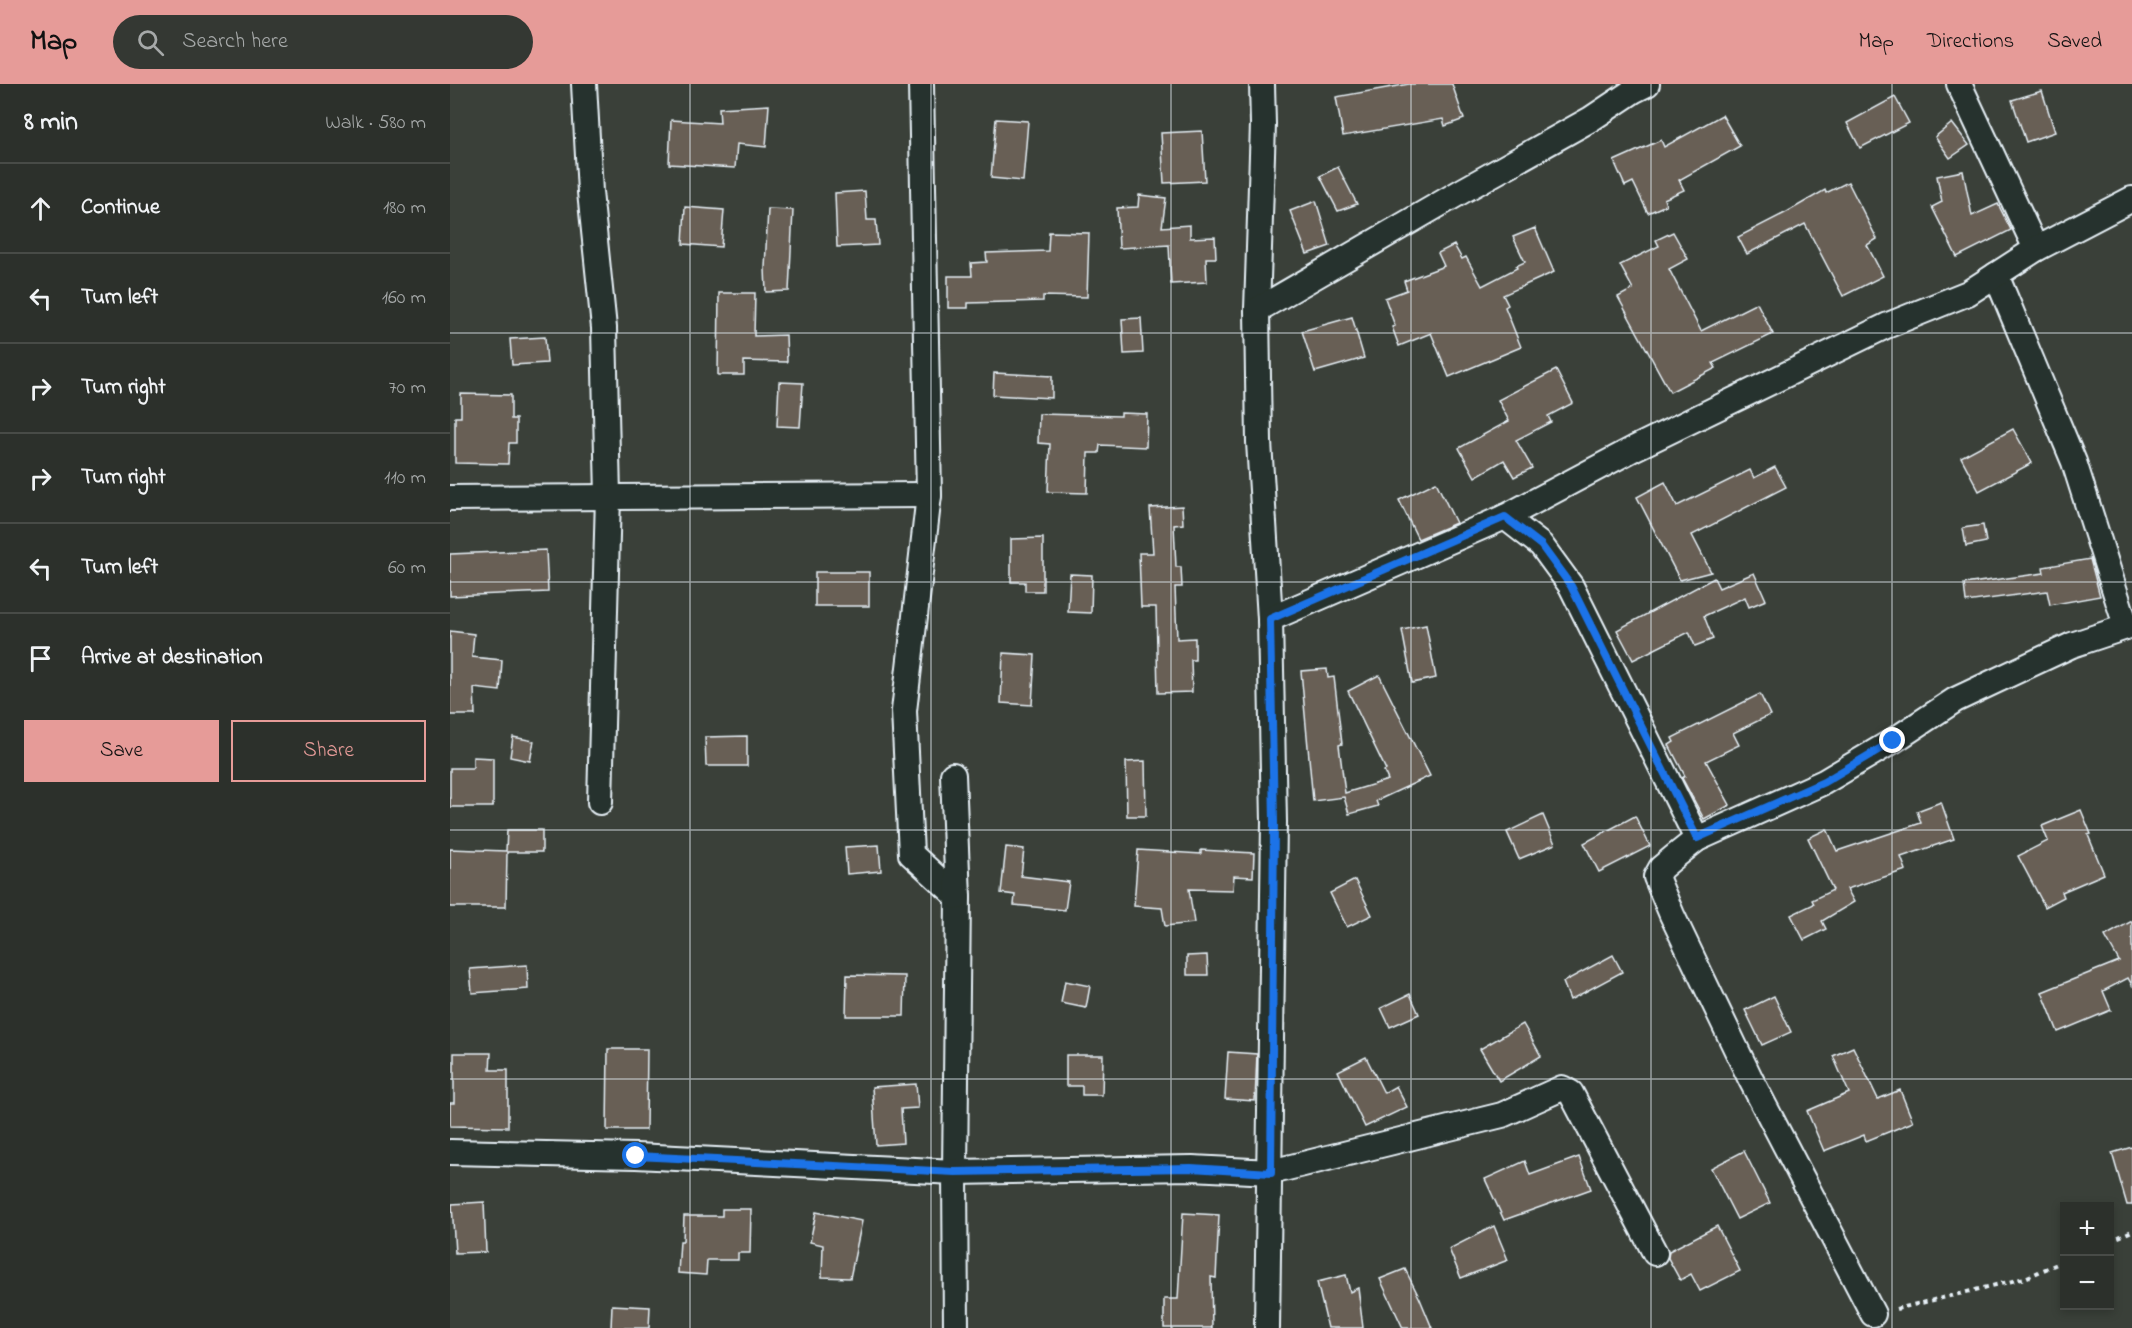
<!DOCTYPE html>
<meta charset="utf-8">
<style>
:root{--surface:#2c302b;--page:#343833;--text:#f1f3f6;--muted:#a6a9a9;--line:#484b47;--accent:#e69b98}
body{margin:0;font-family:"Indie Flower",sans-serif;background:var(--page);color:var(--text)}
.controls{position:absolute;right:18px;bottom:18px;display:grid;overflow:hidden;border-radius:0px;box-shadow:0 3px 9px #0003}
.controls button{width:54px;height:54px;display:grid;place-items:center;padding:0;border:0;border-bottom:2px solid var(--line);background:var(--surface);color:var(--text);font:30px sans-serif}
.stop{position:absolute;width:18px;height:18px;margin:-14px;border:4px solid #1a73e8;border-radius:50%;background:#fff}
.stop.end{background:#1a73e8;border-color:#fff;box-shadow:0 2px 6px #0008}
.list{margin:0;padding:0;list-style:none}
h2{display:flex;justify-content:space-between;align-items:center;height:78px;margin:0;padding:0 24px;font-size:26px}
h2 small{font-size:20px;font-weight:400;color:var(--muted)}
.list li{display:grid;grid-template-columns:39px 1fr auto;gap:18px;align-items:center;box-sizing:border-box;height:90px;padding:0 24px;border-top:2px solid var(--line)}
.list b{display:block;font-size:22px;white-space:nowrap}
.list em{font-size:20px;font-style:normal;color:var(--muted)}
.actions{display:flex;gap:12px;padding:18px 24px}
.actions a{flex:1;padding:14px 0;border:2px solid var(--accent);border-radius:0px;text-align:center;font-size:21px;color:var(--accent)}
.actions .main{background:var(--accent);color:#111}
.icon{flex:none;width:33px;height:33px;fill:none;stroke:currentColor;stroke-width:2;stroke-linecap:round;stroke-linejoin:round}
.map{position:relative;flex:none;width:1682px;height:1244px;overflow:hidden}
header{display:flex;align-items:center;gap:36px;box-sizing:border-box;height:84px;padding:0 30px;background:var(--accent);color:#111}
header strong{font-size:28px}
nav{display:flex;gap:33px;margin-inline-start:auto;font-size:21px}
.search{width:420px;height:54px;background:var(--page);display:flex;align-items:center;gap:15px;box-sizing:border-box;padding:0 21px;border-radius:33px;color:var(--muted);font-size:22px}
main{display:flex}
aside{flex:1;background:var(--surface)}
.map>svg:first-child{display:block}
.building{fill:#685e54;stroke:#e8f1f8;stroke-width:1.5}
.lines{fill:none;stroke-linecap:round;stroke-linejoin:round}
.street-casing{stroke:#e8f1f8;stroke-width:28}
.path{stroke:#e8f1f8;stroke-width:4;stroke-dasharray:4.5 4.5;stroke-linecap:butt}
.street{stroke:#26332d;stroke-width:24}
.route{stroke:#1a73e8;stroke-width:8}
.grid{fill:none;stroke:#e8f1f8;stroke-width:1.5;stroke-opacity:0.55}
</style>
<header>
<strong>Map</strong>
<div class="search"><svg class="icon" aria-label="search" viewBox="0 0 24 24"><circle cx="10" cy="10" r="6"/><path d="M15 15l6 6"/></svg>Search here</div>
<nav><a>Map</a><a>Directions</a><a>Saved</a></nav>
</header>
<main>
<aside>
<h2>8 min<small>Walk · 580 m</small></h2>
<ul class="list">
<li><svg class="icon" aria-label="ahead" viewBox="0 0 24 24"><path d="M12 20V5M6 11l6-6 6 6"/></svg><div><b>Continue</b></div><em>180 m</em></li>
<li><svg class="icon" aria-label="left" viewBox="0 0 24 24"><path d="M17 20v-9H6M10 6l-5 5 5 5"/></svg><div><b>Turn left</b></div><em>160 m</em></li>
<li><svg class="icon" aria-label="right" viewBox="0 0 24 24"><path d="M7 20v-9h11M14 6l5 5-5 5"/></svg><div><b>Turn right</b></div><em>70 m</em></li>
<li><svg class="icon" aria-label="right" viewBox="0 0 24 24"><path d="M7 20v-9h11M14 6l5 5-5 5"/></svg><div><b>Turn right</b></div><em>110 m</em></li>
<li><svg class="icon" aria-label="left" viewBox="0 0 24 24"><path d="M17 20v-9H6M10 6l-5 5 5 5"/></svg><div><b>Turn left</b></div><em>60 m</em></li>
<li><svg class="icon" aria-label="arrive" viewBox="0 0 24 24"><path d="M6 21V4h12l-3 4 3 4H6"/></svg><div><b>Arrive at destination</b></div></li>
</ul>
<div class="actions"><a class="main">Save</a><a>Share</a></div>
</aside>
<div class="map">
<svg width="1682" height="1244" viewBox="0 0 1682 1244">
<rect width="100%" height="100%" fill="#3a4039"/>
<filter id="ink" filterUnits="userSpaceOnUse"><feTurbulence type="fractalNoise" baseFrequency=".0167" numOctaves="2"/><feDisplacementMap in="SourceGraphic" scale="12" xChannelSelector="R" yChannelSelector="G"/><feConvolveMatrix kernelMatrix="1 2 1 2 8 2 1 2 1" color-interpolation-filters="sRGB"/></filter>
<g filter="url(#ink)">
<g class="building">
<path d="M959 0H1002L1014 35 995 42 993 35 893 52 886 13Z"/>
<path d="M1592 7 1605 48 1576 58 1562 16Z"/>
<path d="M1445 13 1459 39 1410 64 1397 39Z"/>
<path d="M319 21 316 63 287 60 285 84 219 80 221 36 270 39 269 24Z"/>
<path d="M1272 31 1290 62 1229 96 1234 106 1214 115 1216 121 1198 129 1183 98 1175 102 1164 77 1211 56 1214 63Z"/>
<path d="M546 35 578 37 573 97 541 94Z"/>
<path d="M1502 39 1519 61 1500 74 1485 53Z"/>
<path d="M752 47 755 97 714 99 711 49Z"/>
<path d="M888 83 907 120 888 127 870 92Z"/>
<path d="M1513 87 1522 132 1548 120 1561 146 1507 173 1482 123 1492 118 1487 92Z"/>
<path d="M1398 98 1427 155 1417 161 1433 192 1393 212 1355 140 1297 170 1288 153 1337 128 1375 106 1376 109Z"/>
<path d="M415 107 417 136H426L428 161 387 163 385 109Z"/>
<path d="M689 111 716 114 712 143 740 141V154L765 153 766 174H756L757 198 721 200 719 161 669 164 667 124 688 123Z"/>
<path d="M866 117 880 162 857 170 840 127Z"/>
<path d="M235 123 274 126 271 163 233 160Z"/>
<path d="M318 125 343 126 339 207 316 208 315 184Z"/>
<path d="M1085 144 1104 188 1053 211 1058 221 1055 223 1071 263 999 293 981 249 949 262 942 243 945 242 935 214 957 206 954 197 994 182 988 169 1004 161 1012 175 1016 173 1032 202 1067 184 1066 182 1075 178 1063 153Z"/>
<path d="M599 148 639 149 637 213 593 212V217L518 219V224H498V192H522L521 179 537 178 536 169 598 167Z"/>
<path d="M1223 148 1238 175 1219 185 1251 247 1307 219 1323 250 1263 279 1266 284 1220 308 1168 213 1183 205 1170 181 1209 162 1206 156Z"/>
<path d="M269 209H305L304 252 336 251 337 278 294 277V291H268Z"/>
<path d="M902 233 914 274 865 288 852 247Z"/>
<path d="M691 234 693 269 674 270 672 235Z"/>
<path d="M95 253 97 279 62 281 60 255Z"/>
<path d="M1106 286 1123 319 1098 332 1101 338 1066 356 1082 384 1064 393 1054 376 1025 393 1009 364 1059 337 1048 316Z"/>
<path d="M544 289 602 292V314L543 311Z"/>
<path d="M329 298 353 299 350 343 327 342Z"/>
<path d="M11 310 61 311V335H66V359H59L58 380 5 379V333H11Z"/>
<path d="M671 329 697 330 696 363 650 361 649 369H638L637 409 598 408 600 360 588 359 589 330 671 332Z"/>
<path d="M1563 345 1582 379 1529 407 1511 373Z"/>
<path d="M1325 383 1336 403 1242 451 1261 488 1230 496 1187 413 1215 398 1227 422 1300 386 1304 394Z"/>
<path d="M986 398 1006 439 968 455 949 416Z"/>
<path d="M732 422 733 440 724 441 726 483H731L732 503H725L727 555 745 554V576H741L742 608 708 609 706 523H691L689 469H703L700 424Z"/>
<path d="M1533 441 1536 458 1516 462 1513 444Z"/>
<path d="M593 454V507H575V498H561V455Z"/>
<path d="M96 466 98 508 0 512V470Z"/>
<path d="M1640 475 1650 512 1600 521 1597 507 1516 518 1514 500 1594 489 1593 483Z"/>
<rect x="365" y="488" width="54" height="34"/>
<path d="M1304 489 1316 516 1299 523 1295 513 1254 532 1263 555 1245 562 1239 548 1183 576 1167 546 1264 494 1269 504Z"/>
<path d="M620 490 642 491 641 529 618 528Z"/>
<path d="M976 541 986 594 962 599 952 546Z"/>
<path d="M0 547 24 550 22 573 52 576 50 607 24 604 25 631H0Z"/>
<path d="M553 569 585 571 582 621 551 619Z"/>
<path d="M877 585 878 594 884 593 892 660 889 661 895 709 938 696 934 687 936 686 898 607 929 591 980 692 926 717 928 722 899 730 894 713 863 717 851 587Z"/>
<path d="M1310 610 1320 631 1283 649 1289 661 1256 677 1280 721 1254 735 1232 694 1235 692 1219 661 1224 658 1222 654Z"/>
<path d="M297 652V682H256L255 653Z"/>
<path d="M63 653 84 657 80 677 60 673Z"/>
<path d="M23 673 43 674V723H0V684H23Z"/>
<path d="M695 677 696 732H677L676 678Z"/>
<path d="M1491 718 1504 755 1451 773 1456 786 1397 805 1404 818 1372 837 1376 845 1354 856 1341 831 1364 820 1362 816 1383 806 1358 754 1377 745 1387 767 1471 739 1467 727Z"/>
<path d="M1631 726 1641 750 1638 751 1654 790 1612 808 1614 813 1595 823 1568 772 1598 757 1592 742Z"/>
<path d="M1093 731 1105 760 1069 775 1057 748Z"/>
<path d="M1185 732 1200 762 1149 788 1134 759Z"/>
<path d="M57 746H92V768H57L56 823H0V765L56 767Z"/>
<path d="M429 761 431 787 397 790 395 763Z"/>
<path d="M556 763 574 765 571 792 619 798 615 826 564 821 565 811 551 809Z"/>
<path d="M688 766 751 770V766L804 769 803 793 784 792 783 806 739 805 744 839 715 842 712 824 684 822Z"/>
<path d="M905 796 922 831 897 843 880 809Z"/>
<path d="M1682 837V901L1678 894 1653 907 1661 926 1608 948 1592 908 1669 877 1655 852Z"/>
<path d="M757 871 758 891H737V872Z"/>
<path d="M1163 871 1172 888 1120 916 1113 898Z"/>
<path d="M77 881 78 905 22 909 20 885Z"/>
<path d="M397 891 455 892 454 932H396Z"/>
<path d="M615 897 640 902 636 924 611 919Z"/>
<path d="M960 910 969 930 940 943 931 924Z"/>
<path d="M1324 912 1341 948 1312 961 1295 926Z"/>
<path d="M1073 940 1091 972 1049 997 1030 965Z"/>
<path d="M1403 963 1428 1015 1450 1006 1463 1038 1416 1057 1414 1051 1374 1067 1357 1027 1399 1009 1383 972Z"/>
<path d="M158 965H197L196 1046H157Z"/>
<path d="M778 968 807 970 805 1017 775 1015Z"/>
<path d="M4 969H41L40 986H58V1043L0 1042V1019H4Z"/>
<path d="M616 971H653L652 1011H632V1002H616Z"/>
<path d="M916 973 934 1009 946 1002 957 1023 915 1043 888 987Z"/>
<path d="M466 1000 468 1024 451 1025 453 1059 426 1061 422 1003Z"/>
<path d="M1682 1063V1121H1677L1662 1069Z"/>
<path d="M1294 1067 1320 1119 1287 1135 1261 1084Z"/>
<path d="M1129 1073 1141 1105 1054 1136 1035 1095 1075 1077 1080 1091Z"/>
<path d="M34 1118 36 1168 5 1169 2 1120Z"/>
<path d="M272 1125H301L300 1169H288V1176H257L256 1191 228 1189 230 1157H233L234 1132H272Z"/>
<path d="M366 1128 412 1137 400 1194 372 1193 373 1161 360 1158Z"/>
<path d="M733 1129 769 1131 766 1194 761 1193 762 1244H714V1215H728Z"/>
<path d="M1044 1142 1058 1176 1011 1194 999 1165Z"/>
<path d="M1267 1142 1290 1187 1250 1207 1241 1190 1230 1196 1218 1174 1219 1167Z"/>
<path d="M955 1185 970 1215 982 1244H953L930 1195Z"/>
<path d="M896 1191 900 1208 908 1204 913 1244H878L867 1198Z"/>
<path d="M162 1221 200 1223 199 1244H161Z"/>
</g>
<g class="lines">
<defs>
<g id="street">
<path d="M134 0 140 108 154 244 158 412 150 718"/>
<path d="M471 0 479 411 454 627 461 770 508 813 505 1088 506 1244"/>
<path d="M812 0 813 40 807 226 809 358 820 535 824 738 817 1244"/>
<path d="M1509 0 1586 165"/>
<path d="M1546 191 1624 378 1676 542"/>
<path d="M807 226 1014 106 1141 35 1183 7 1197 0"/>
<path d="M0 414 479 411"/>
<path d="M1055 433 1091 461 1121 502 1247 755"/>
<path d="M820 535 1055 433 1185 364 1436 242 1518 209 1586 165 1682 115"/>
<path d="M503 691 508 813"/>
<path d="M0 1068 186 1072 505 1088 742 1084 821 1088 1052 1031 1112 1004 1121 1009 1205 1169"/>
<path d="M1423 1230 1301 996 1222 831 1206 793 1211 784 1223 774 1247 755 1374 698 1443 657 1505 616 1622 561 1682 541"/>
</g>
</defs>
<use href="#street" class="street-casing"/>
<g class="path">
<path d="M1660 1157 1682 1147"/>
<path d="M1446 1225 1575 1194 1614 1177"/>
</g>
<use href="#street" class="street"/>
</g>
</g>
<g class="lines" filter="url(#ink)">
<path class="route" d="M186 1072 505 1088 741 1084 821 1089 824 738 820 535 1055 433 1091 461 1121 502 1247 754 1374 698 1443 657"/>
</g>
<path class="grid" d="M240 0V1244M481 0V1244M721 0V1244M961 0V1244M1201 0V1244M1442 0V1244M0 249H1682M0 498H1682M0 746H1682M0 995H1682"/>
</svg>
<div class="controls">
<button>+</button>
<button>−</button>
</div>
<div class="stop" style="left:186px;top:1072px"></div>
<div class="stop end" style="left:1443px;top:657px"></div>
</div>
</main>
